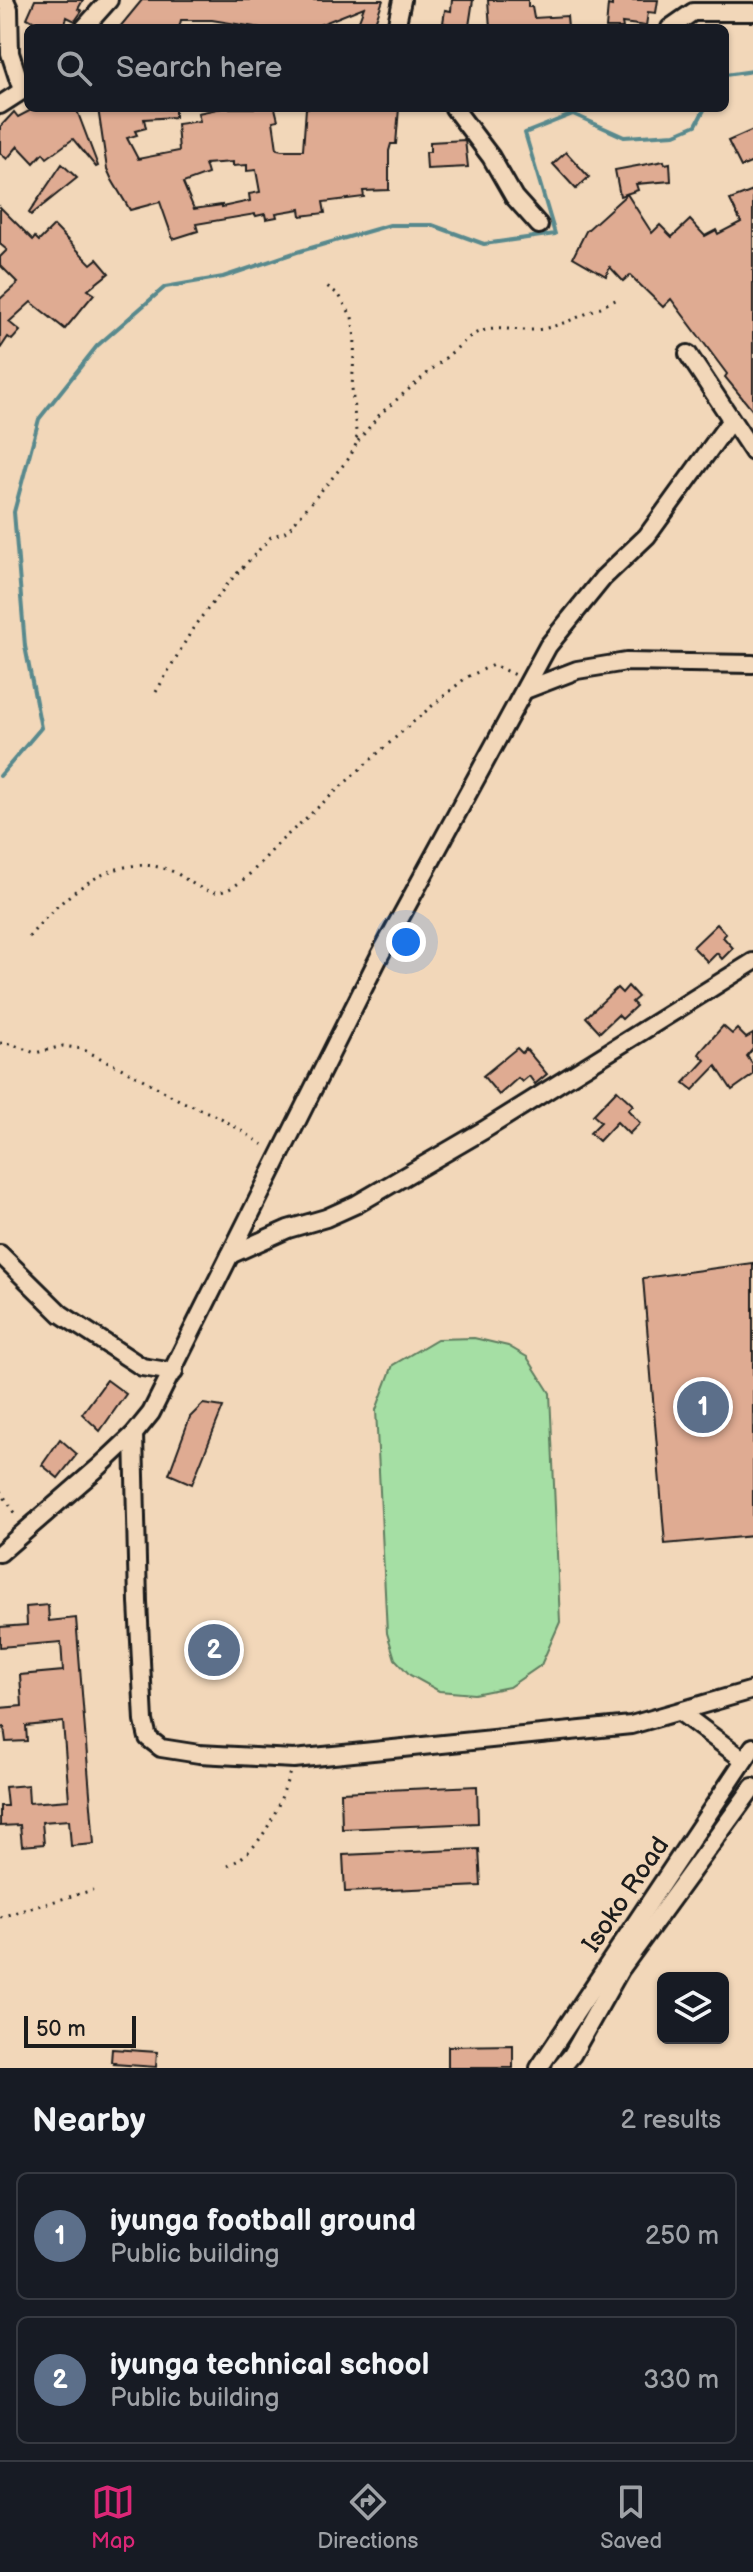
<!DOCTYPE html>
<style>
:root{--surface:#171b24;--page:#242831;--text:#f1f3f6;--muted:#9ea1a6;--line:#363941;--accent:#db2777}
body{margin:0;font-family:"Balsamiq Sans",sans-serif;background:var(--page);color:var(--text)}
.controls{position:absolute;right:24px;bottom:24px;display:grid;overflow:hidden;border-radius:12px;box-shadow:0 2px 6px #0004}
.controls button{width:72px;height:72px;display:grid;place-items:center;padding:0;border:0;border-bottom:2px solid var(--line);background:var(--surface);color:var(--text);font:40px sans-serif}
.scale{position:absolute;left:24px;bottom:20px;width:112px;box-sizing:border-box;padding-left:8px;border:4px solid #1c1c1c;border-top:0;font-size:22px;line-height:28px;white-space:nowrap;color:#1c1c1c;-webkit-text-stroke:6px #f2d7b9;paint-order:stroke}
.you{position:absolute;left:406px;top:942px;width:28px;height:28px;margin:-20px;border:6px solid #fff;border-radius:50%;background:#1a73e8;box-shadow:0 0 0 12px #1a73e833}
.badge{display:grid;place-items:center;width:52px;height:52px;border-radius:50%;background:var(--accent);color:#fff;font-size:26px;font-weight:700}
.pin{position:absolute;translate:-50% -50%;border:4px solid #fff;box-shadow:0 2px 8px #0006}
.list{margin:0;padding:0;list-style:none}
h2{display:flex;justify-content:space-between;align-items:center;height:104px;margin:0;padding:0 32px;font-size:34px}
h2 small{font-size:26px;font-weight:400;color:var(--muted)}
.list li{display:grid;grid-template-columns:52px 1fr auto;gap:24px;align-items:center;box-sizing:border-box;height:128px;margin:0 16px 16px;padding:0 16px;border:2px solid var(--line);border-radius:12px}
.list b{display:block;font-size:30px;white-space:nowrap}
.list p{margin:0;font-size:26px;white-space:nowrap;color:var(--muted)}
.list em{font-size:26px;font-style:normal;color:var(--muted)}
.icon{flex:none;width:44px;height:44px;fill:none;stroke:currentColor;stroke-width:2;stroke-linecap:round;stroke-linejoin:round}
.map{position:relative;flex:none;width:753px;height:2068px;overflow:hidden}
.search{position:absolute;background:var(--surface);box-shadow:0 2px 6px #0004;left:24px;right:24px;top:24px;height:88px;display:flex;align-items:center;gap:20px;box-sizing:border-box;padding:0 28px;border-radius:12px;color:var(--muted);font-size:30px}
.sheet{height:392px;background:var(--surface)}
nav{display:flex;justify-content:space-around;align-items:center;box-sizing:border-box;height:112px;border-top:2px solid var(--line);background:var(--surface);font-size:22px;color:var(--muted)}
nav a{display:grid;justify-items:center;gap:4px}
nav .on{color:var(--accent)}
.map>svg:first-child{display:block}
.green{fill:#a5dfa4;stroke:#607e60;stroke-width:2}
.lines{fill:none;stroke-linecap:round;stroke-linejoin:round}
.stream{stroke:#58898d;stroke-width:4}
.building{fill:#dfab92;stroke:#1c1c1c;stroke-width:2;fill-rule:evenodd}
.minor-casing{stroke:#1c1c1c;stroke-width:22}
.path{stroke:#1c1c1c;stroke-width:3;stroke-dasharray:2 6;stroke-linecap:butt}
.minor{stroke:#f2d7b9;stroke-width:16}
.labels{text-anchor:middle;stroke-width:8;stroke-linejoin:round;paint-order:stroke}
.street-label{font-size:26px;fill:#1c1c1c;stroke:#f2d7b9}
</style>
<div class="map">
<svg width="753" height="2068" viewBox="0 0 753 2068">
<rect width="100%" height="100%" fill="#f2d7b9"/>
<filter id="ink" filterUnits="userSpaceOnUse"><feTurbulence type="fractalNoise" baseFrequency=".0125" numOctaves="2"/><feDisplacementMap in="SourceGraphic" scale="16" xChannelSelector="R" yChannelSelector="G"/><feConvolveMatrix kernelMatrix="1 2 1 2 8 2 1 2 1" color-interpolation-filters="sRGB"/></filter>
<g filter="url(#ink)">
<path class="green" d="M474 1338 508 1346 527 1357 550 1393 560 1622 541 1665 509 1687 474 1694 439 1691 410 1675 395 1659 387 1633 376 1410 393 1365 437 1339Z"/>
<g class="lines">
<g class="stream">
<path d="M725 75 753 71"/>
<path d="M0 776 41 728 25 646 14 512 39 419 97 346 165 287 223 277 297 252 390 225H432L484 244 555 234 525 133 573 114 624 137 675 134 696 125 705 108"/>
</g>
</g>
<g class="building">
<path d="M35 0H83L78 9 82 11 75 21 67 17 64 28H30L33 21 27 18Z"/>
<path d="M142 0H383L373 28H356L364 7 319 25V28H261L212 20H181L179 28H119Z"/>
<path d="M452 0H473L469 26 447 28 448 24 443 23 445 10 451 11Z"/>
<path d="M488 0H528V7H532L534 18 567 16 568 28H490Z"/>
<path d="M612 0H658L656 13 648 12 646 26 622 23 623 28H606L608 5 612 6Z"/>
<path d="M35 108H76L98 166 96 167 73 139 47 158 43 153 34 163 18 146 7 159 0 153V127L14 112 18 117Z"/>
<path d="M98 108H175V117L144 119 146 128 135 131 137 135 127 138 138 159 179 151 177 124 200 121 198 113 222 108H275L278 120 273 121 277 149 282 150H303L306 108H399L396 144H391L389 151V190L363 191 364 197 323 202 325 213 301 216 300 209 276 213 277 217 266 219 265 214 256 216 255 214 196 224 198 231 173 239 160 202 130 210 112 180 107 169ZM233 162V166L247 165V171L256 170 260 192 249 194 250 201 222 207V205L194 209 183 183 208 174 205 164Z"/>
<path d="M753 130V162L741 167 728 141Z"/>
<path d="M465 140 468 167 427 169 426 152H430V142Z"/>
<path d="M566 152 589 177 576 189 553 164Z"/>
<path d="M664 161 665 164 670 163 671 181 636 184 638 190 620 196 615 170Z"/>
<path d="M62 164 77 178 31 215 29 213Z"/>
<path d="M753 191V411L725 377 727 374 671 299 663 307 630 275 623 281 610 267 606 276 573 257 586 231 627 194 652 233 660 225 672 237 690 220 705 236 716 230 718 234 741 222 730 200Z"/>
<path d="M0 207 33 240 35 237 39 241 54 226 91 264 97 259 109 273 88 290 94 294 65 329 31 302 9 322 20 331 12 340 8 337 0 349V299L18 283 0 265V257L7 250 0 244Z"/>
<path d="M717 924 726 934 723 937 733 948 722 959 717 953 708 962 693 947Z"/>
<path d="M628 986 638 997 632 1002 636 1006 622 1019 618 1015 600 1032 586 1017 617 988 622 993Z"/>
<path d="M723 1026 732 1034 737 1029 746 1038 753 1034V1049L747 1056 753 1065V1075L732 1090 716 1066 693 1090 684 1083 705 1060 699 1054 701 1051Z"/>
<path d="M517 1048 522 1053 526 1049 547 1074 535 1084 529 1076 522 1082 518 1078 499 1095 483 1076Z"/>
<path d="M617 1090 633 1105 628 1110 640 1123 629 1134 617 1122 599 1141 590 1133 601 1122 593 1115Z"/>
<path d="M753 1263V1536L665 1544 643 1278Z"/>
<path d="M107 1380 126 1394 100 1431 82 1414Z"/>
<path d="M203 1404 223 1407 192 1484 169 1474 190 1417Z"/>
<path d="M60 1439 77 1454 58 1478 42 1465Z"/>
<path d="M48 1605 49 1621 76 1618 94 1844 71 1846 69 1820 42 1822 44 1844 22 1846 20 1825 0 1826V1806H7L5 1787 28 1785 29 1803 69 1800 63 1722 26 1726 27 1741 6 1742 4 1727 0 1728V1708L22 1706 20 1675 63 1671 61 1642 0 1647V1627L27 1625 26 1607Z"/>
<path d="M477 1786 478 1823 342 1829 341 1792Z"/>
<path d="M479 1849 481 1886 345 1892 343 1855Z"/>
<path d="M513 2045V2068H448V2046Z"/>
<path d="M112 2049 157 2052 156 2067 114 2064 115 2062H111Z"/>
</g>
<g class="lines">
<defs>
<g id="minor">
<path d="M5 0 9 9 10 53 22 90"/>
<path d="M84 28 109 0"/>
<path d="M396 28 402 0"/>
<path d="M670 28 693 12H753"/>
<path d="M0 105 28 87"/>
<path d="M454 108 491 157 514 197 539 225"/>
<path d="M688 354 753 452"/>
<path d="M525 690 577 670 626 662 753 664"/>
<path d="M0 1254 61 1314 142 1367 174 1372"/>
<path d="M230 1255 288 1229 326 1218 357 1204 484 1130 753 962"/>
<path d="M134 1434 138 1602 144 1721 148 1738 161 1748 199 1754 294 1759 631 1725 753 1690"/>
<path d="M0 1553 100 1466 134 1434 151 1413 380 955 548 646 603 578 647 536 731 420"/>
<path d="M680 1712 744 1760"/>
<path d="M539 2068 753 1747"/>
<path d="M561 2068 572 2055 620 1970 753 1787"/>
</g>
</defs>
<use href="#minor" class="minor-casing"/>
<g class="path">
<path d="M358 441 380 414 472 335C495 323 518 333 542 329 568 324 595 309 620 298"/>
<path d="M156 692 195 625 231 580 271 537 287 531 350 457 357 442 352 388 355 339 352 317 339 295 324 284"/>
<path d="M29 937C62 896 117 847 174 872 188 879 206 897 224 891 247 883 266 855 283 839 343 785 405 727 467 677L493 665 515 675"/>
<path d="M0 1043 11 1044 35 1053 63 1046 82 1049 137 1076 181 1101 221 1118 267 1147"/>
<path d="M0 1491 18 1517"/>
<path d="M228 1866C265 1847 278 1809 290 1772"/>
<path d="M0 1917 93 1890"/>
</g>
<use href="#minor" class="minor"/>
</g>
</g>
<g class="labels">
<g class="street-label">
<text transform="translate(625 1894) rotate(-56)" y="9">Isoko Road</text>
</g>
</g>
</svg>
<div class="controls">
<button><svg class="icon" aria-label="layers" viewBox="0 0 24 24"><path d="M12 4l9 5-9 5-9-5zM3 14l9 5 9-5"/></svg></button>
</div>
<div class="scale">50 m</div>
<div class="you"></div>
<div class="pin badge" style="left:703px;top:1407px;background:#5c6f8a">1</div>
<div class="pin badge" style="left:214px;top:1650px;background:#5c6f8a">2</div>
<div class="search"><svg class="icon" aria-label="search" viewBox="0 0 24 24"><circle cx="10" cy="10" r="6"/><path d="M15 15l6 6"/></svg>Search here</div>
</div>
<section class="sheet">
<h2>Nearby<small>2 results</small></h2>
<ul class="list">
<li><span class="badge" style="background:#5c6f8a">1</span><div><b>iyunga football ground</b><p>Public building</p></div><em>250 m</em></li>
<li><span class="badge" style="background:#5c6f8a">2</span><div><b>iyunga technical school</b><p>Public building</p></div><em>330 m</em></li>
</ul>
</section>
<nav>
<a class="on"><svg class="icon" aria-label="map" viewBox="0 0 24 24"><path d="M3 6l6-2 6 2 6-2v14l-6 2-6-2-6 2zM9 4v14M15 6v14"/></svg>Map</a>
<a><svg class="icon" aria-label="directions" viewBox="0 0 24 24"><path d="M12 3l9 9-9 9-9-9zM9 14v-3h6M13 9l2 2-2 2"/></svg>Directions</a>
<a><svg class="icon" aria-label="saved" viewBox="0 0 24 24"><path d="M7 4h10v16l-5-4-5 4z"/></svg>Saved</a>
</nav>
